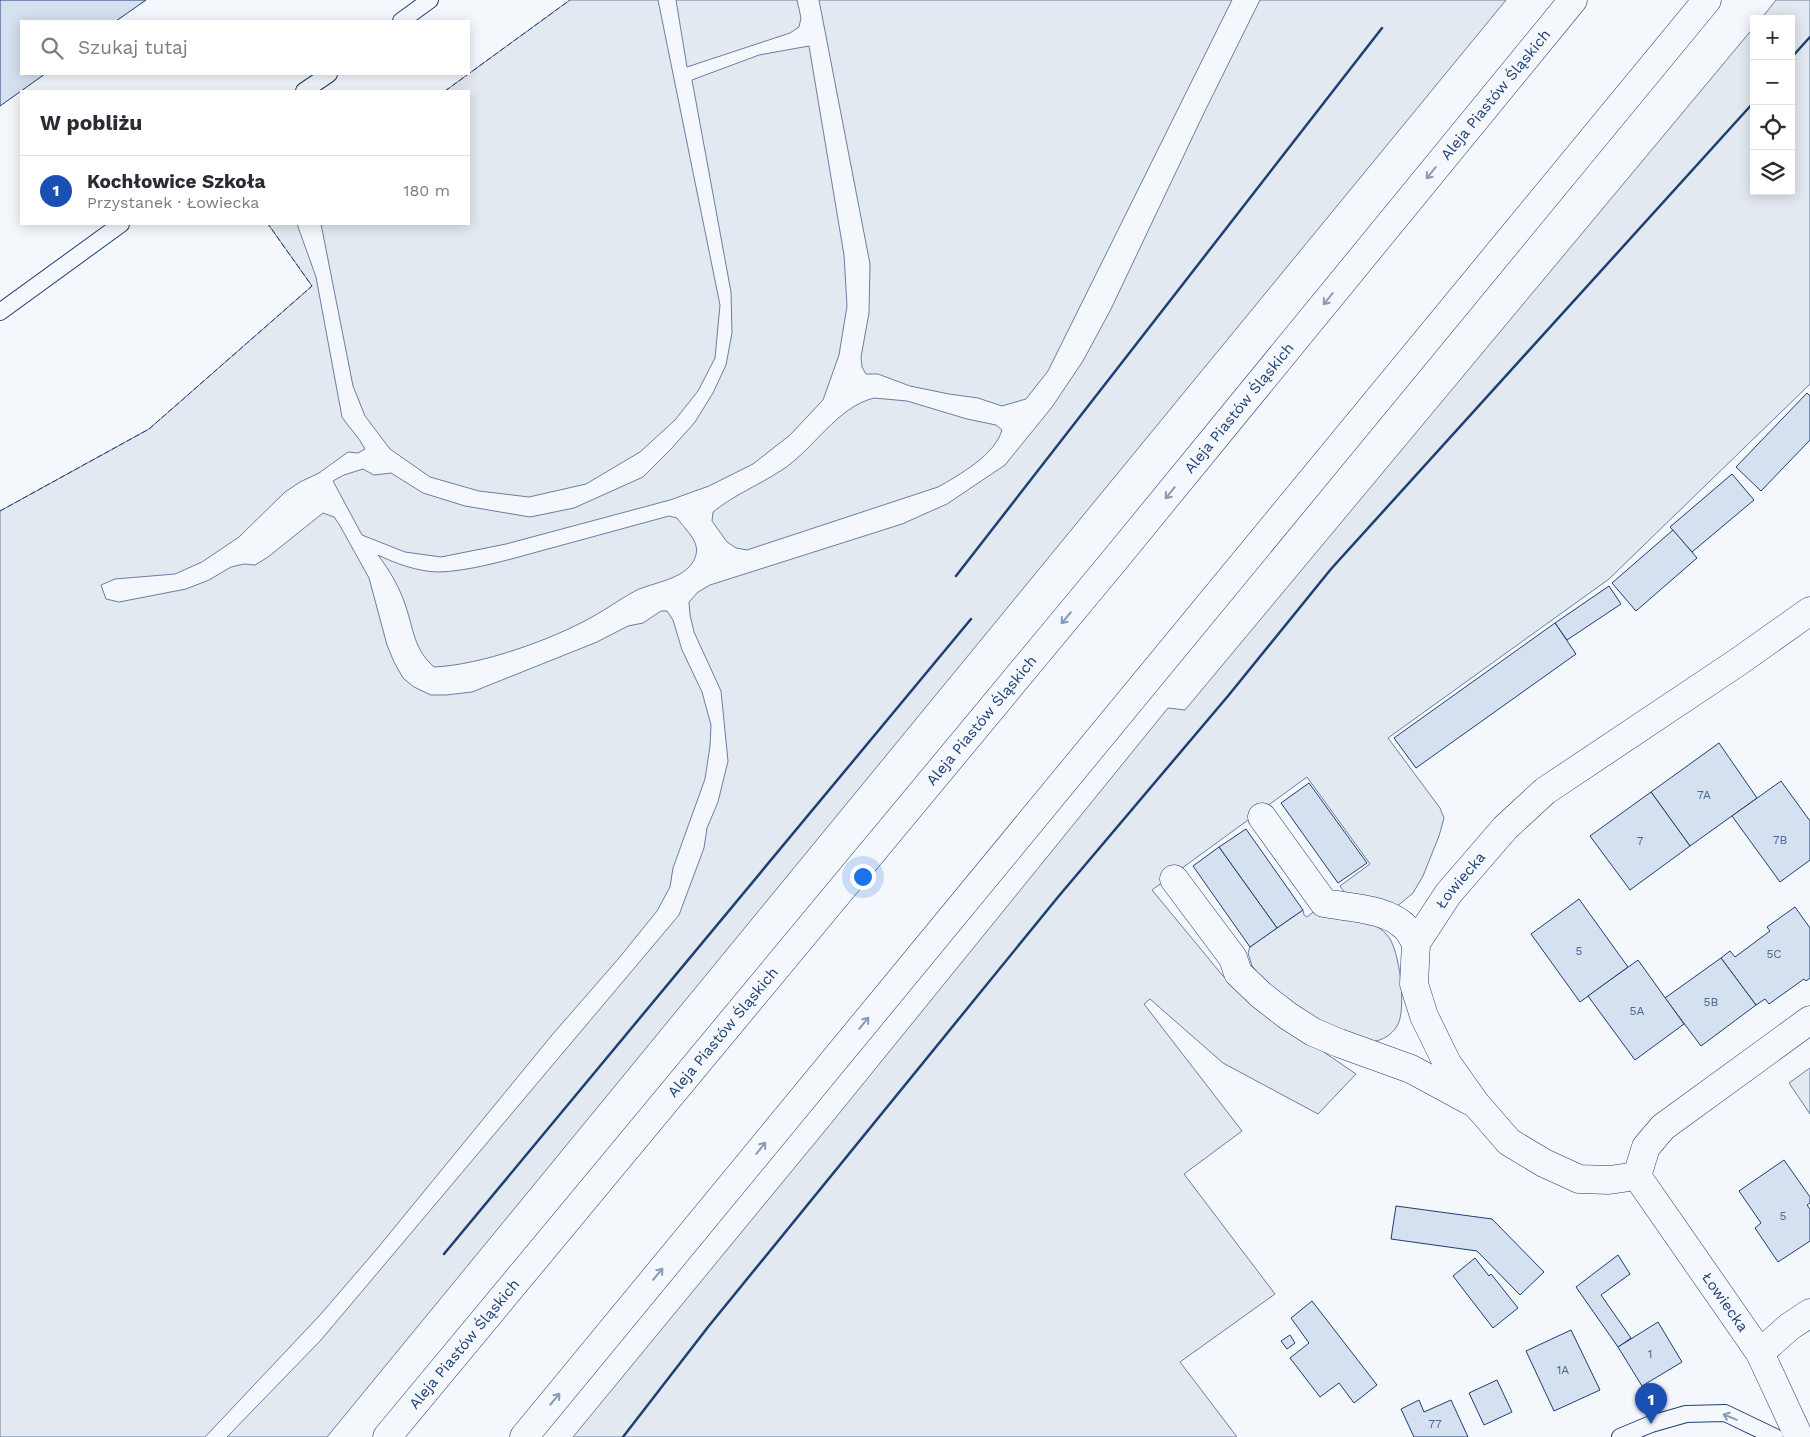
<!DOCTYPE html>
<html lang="pl">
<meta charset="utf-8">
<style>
:root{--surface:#fff;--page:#f7f7f7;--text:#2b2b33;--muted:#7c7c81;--line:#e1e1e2;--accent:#0b8043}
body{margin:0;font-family:"Work Sans",sans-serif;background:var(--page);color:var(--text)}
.controls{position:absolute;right:15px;top:15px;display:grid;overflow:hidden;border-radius:0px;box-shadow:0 2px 12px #0003}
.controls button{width:45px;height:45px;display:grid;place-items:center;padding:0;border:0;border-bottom:1px solid var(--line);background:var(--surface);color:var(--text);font:25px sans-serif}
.you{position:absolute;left:862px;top:876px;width:18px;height:18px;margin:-12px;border:4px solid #fff;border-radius:50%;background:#1a73e8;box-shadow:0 0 0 8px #1a73e833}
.badge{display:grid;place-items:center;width:32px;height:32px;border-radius:50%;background:var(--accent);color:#fff;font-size:16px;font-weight:700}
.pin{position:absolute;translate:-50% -41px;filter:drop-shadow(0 1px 2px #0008)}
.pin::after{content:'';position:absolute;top:26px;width:18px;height:15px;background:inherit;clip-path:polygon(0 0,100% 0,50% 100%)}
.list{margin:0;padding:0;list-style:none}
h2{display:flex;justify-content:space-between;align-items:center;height:65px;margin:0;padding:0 20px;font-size:21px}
h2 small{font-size:16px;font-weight:400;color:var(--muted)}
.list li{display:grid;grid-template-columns:32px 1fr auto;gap:15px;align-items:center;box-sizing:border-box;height:70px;padding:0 20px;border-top:1px solid var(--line)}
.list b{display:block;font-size:19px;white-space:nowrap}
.list p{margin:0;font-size:16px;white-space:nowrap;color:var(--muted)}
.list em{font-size:16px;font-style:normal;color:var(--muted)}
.icon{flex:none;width:28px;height:28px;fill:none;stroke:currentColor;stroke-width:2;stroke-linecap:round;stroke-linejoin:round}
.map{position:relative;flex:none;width:1810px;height:1437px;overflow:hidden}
.search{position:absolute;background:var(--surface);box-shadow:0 2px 12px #0003;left:20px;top:20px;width:450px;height:55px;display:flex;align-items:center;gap:12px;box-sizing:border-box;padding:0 18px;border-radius:0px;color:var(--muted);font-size:19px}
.panel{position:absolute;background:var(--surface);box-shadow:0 2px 12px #0003;left:20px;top:90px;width:450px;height:135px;border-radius:0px}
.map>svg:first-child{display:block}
.green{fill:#e3e9f0;stroke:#687fa3}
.building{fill:#d5e0f0;stroke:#1d3f73}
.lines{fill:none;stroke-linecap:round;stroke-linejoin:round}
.service-casing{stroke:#1d3f73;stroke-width:18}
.minor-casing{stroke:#1d3f73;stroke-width:29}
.motorway-casing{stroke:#1d3f73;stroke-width:29}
.service{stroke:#f4f7fb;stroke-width:16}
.minor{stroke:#f4f7fb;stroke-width:28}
.motorway{stroke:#f4f7fb;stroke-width:28}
.fence{stroke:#1d3f73;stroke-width:1;stroke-dasharray:6 2.5;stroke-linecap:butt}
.wall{stroke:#1d3f73;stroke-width:2.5}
.oneway{stroke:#889bb7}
.labels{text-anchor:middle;stroke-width:4;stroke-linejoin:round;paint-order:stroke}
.number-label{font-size:12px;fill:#4b6792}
.street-label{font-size:15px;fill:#1d3f73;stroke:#f4f7fb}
</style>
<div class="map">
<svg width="1810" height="1437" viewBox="0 0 1810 1437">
<rect width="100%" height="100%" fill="#f4f7fb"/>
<g class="green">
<path d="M570 0H658L720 305 715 358 698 391 675 420 640 452 586 484 529 497 479 491 430 477 390 449 365 416 353 386 321 224H469V91H445Z"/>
<path d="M676 0H797L801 18 799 27 790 33 687 67Z"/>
<path d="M819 0H1232L1048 371 1026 399 1002 406 978 398 949 394 910 386 878 374H866L862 367 861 357 869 313 870 264Z"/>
<path d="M1260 0H1506L327 1437H227L321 1340 679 915 704 848 707 828 718 802 728 761 721 691 694 632 690 615 689 602 698 592 710 585 902 524 947 504 1005 465 1052 407 1083 361 1111 309 1204 113Z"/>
<path d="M1776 0H1810V384L1609 579 1388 738 1440 808 1444 818 1439 836 1423 876 1413 893 1395 908 1347 896 1340 886 1370 864 1307 777 1152 890 1223 976 1290 1029 1356 1074 1318 1114 1223 1063 1150 999 1144 1004 1242 1131 1184 1174 1275 1294 1180 1362 1237 1437H573L833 1121 1168 708 1185 710 1754 27V191H1791V19H1761Z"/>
<path d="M809 46 844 255 847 306 839 355 823 400 790 435 753 464 709 486 670 500 506 544 441 557 405 552 362 535 333 481 344 475 363 469 374 475 391 473 423 493 465 506 530 517 574 508 643 477 671 449 695 422 713 393 726 365 732 333 731 292 692 80 759 55Z"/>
<path d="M268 224H297L316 277 342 417C349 428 359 437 365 449L358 453 348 452 319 473 300 482 285 492 239 537 202 562 175 574 115 579 101 585 106 599 119 602 186 589 209 580 231 567 244 564 255 565 268 557 323 513 334 517 339 524 369 578 387 645 394 662 403 678 414 687 431 695H446L472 692 597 642 628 626 643 623 661 611H667L673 620 682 650 702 692 711 725 710 746 705 779 673 868 670 887 657 911 619 958 552 1035 376 1250 320 1315 205 1437H0V511L149 429 312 286Z"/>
<path d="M874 398 907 401 967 419 996 425 1002 430C995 455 959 475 938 487L747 550 736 548 727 542 712 521 713 512C734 495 759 485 782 470 814 449 837 407 874 398Z"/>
<path d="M669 516 677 518C686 531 703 543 694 560 684 580 653 582 635 591 620 599 607 609 592 617 551 640 481 665 434 667 414 649 414 631 406 607 400 588 390 571 378 555 397 564 416 571 437 572 466 572 508 560 537 552 581 540 625 528 669 516Z"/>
<path d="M1303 910 1304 915 1307 917 1316 910C1340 915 1370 916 1387 935 1400 948 1407 1011 1397 1026 1391 1036 1382 1040 1372 1042L1313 1020 1262 978 1252 966 1248 953 1250 947Z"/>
<path d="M1810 1068V1114L1789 1083Z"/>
</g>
<g class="building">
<path d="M0 0H146L116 21H21V74H45L0 106Z"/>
<path d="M1807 393 1810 396V440L1761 491 1736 467Z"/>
<path d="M1732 474 1754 500 1692 552 1670 527Z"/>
<path d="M1673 530 1697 558 1636 611 1612 583Z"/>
<path d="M1609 586 1621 604 1567 640 1555 623Z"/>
<path d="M1555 623 1576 654 1416 768 1394 738Z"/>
<path d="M1719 743 1757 798 1690 846 1651 792Z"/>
<path d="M1781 781 1810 821V860L1780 882 1732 816Z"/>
<path d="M1309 783 1367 863 1338 883 1281 803Z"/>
<path d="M1651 792 1690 846 1630 890 1590 836Z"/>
<path d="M1246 829 1303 910 1277 928 1219 847Z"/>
<path d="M1219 847 1277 928 1250 947 1193 866Z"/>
<path d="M1579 899 1628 967 1580 1002 1531 934Z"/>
<path d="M1795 907 1810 928V978L1806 981 1804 979 1769 1004 1765 999 1756 1005 1721 958 1730 951 1735 957 1770 931 1767 927Z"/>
<path d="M1721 958 1756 1005 1701 1046 1665 998Z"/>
<path d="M1638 960 1684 1024 1635 1060 1588 996Z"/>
<path d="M1784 1160 1810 1197V1203L1807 1205 1810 1209V1241L1778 1262 1755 1228 1761 1223 1739 1191Z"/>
<path d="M1396 1206 1492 1219 1544 1272 1520 1295 1477 1251 1391 1239Z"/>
<path d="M1618 1255 1630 1274 1601 1295 1631 1338 1618 1347 1576 1287Z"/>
<path d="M1475 1258 1489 1276 1491 1274 1518 1308 1493 1328 1453 1276Z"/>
<path d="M1312 1301 1377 1385 1354 1403 1339 1383 1320 1397 1290 1358 1309 1343 1291 1318Z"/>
<path d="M1658 1322 1682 1362 1642 1386 1618 1347Z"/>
<path d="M1571 1330 1600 1390 1554 1411 1526 1351Z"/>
<path d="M1290 1335 1295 1343 1287 1349 1281 1341Z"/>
<path d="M1497 1380 1512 1412 1484 1425 1469 1393Z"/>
<path d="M1419 1400 1424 1412 1451 1400 1468 1437H1414L1401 1409Z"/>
</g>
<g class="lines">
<defs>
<g id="service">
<path d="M401 21 430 0"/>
<path d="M304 91 329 74"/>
<path d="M0 312 121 224"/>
<path d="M1620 1437 1651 1424 1686 1414 1725 1413 1775 1437"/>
</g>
<g id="minor">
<path d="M1262 817 1324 903C1351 908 1388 908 1407 929 1411 933 1413 939 1416 943"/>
<path d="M1174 879 1233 958 1238 973 1261 995 1288 1016 1313 1032 1339 1043 1411 1069 1470 1101"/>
<path id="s1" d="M1637 1176 1609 1180 1579 1179 1544 1163 1509 1142 1476 1104 1447 1063 1424 1016 1414 984 1416 943 1448 894 1505 828 1545 791 1738 662 1810 611"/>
<path d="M1760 1353 1789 1327 1810 1313"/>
<path d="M1799 1437 1760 1353 1637 1176 1646 1147 1663 1127 1810 1020"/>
</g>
<g id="motorway">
<path id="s2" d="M387 1437 1113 562 1573 0"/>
<path d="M524 1437 1707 0"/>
</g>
</defs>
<use href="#service" class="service-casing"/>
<use href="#minor" class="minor-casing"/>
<use href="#motorway" class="motorway-casing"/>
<use href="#service" class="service"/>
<use href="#minor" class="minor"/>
<use href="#motorway" class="motorway"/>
<g class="fence">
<path d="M445 91 570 0"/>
<path d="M0 511 149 429 312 286 268 224"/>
</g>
<g class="wall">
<path d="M1791 58 1810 37"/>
<path d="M956 576 1382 28"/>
<path d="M444 1254 971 619"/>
<path d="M623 1437 708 1327 1058 897 1228 696 1331 569 1754 102"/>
</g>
</g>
<defs><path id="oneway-shaft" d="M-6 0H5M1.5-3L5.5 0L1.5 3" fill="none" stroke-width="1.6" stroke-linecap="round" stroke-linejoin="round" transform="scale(1.25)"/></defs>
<g class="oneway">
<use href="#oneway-shaft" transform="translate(1431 173) rotate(129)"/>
<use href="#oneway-shaft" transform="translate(1328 299) rotate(129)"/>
<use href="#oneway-shaft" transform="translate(1170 493) rotate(129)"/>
<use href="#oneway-shaft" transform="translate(1066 618) rotate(130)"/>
<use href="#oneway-shaft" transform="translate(864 1023) rotate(-51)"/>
<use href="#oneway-shaft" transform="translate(761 1148) rotate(-51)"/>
<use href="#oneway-shaft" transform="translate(658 1274) rotate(-50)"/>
<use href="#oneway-shaft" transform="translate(555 1399) rotate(-50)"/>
<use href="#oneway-shaft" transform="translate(1730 1417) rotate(-158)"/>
</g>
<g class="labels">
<g class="number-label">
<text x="1704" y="799">7A</text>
<text x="1780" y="844">7B</text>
<text x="1640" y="845">7</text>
<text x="1579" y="955">5</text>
<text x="1774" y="958">5C</text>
<text x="1711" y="1006">5B</text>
<text x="1637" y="1015">5A</text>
<text x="1783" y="1220">5</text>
<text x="1650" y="1358">1</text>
<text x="1563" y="1374">1A</text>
<text x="1435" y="1428">77</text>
</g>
<g class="street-label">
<text dy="5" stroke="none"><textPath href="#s2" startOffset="1741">Aleja Piastów Śląskich</textPath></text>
<text dy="5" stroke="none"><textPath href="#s2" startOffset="1336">Aleja Piastów Śląskich</textPath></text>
<text dy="5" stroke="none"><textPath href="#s2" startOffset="931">Aleja Piastów Śląskich</textPath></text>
<text dy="5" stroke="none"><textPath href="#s1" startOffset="442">Łowiecka</textPath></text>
<text dy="5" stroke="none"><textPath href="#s2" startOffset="526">Aleja Piastów Śląskich</textPath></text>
<text transform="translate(1725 1302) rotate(55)" y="5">Łowiecka</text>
<text dy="5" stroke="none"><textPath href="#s2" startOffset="121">Aleja Piastów Śląskich</textPath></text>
</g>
</g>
</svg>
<div class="controls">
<button>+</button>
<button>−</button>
<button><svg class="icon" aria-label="locate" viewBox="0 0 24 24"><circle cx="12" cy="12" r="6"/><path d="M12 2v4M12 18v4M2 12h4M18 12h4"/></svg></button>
<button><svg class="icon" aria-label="layers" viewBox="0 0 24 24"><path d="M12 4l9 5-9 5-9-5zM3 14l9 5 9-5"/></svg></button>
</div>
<div class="you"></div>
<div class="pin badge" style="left:1651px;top:1424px;background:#1a4fb4">1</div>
<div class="search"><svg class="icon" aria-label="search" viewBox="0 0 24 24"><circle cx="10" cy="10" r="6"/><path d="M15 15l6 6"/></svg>Szukaj tutaj</div>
<section class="panel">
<h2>W pobliżu<small></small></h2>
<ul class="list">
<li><span class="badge" style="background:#1a4fb4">1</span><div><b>Kochłowice Szkoła</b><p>Przystanek · Łowiecka</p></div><em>180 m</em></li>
</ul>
</section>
</div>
